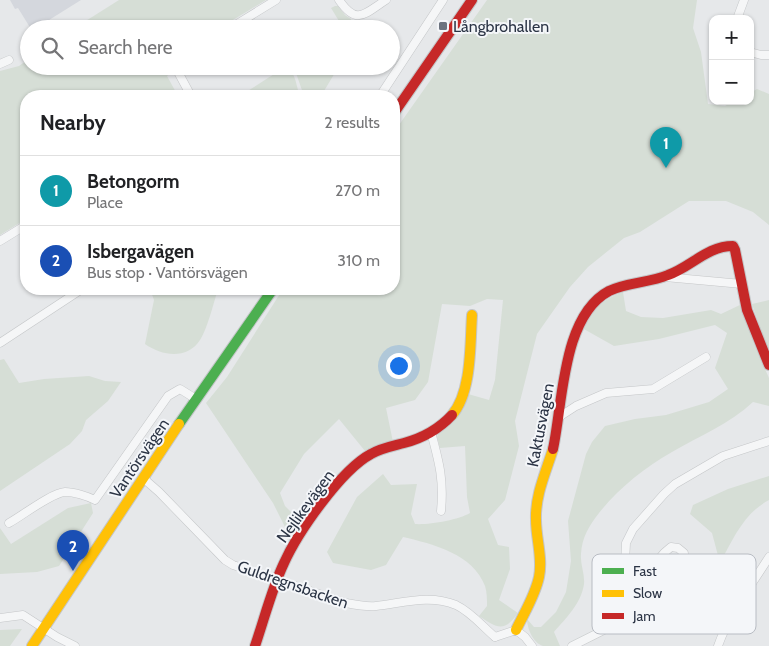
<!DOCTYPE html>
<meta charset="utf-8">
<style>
:root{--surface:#fff;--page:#f6f6f6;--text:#202124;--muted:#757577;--line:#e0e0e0;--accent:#0b8043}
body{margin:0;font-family:Cabin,sans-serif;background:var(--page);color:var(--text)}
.controls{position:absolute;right:15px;top:15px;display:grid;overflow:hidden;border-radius:10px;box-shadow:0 1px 4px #0004}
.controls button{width:45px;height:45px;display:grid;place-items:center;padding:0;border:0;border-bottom:1px solid var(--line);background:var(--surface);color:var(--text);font:25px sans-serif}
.you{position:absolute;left:398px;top:365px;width:18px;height:18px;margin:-12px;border:4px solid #fff;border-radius:50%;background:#1a73e8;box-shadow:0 0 0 8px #1a73e833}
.badge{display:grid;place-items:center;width:32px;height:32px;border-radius:50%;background:var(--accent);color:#fff;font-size:16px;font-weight:700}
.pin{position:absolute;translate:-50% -41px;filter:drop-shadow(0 1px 2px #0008)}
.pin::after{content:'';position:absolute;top:26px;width:18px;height:15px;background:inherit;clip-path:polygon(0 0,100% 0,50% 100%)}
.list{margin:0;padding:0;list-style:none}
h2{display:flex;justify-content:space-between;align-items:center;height:65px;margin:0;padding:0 20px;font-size:21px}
h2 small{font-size:16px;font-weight:400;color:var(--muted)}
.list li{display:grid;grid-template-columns:32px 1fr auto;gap:15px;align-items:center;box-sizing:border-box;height:70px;padding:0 20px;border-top:1px solid var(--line)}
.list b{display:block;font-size:19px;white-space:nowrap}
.list p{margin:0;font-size:16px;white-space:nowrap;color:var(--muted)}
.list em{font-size:16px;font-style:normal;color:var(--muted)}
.icon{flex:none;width:28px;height:28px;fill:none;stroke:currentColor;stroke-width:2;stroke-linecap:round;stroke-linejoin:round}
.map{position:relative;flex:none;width:769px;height:646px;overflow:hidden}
.search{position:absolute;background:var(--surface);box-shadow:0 1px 4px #0004;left:20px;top:20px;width:380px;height:55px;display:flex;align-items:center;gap:12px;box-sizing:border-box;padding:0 18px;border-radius:28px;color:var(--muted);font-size:19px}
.panel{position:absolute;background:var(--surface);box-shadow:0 1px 4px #0004;left:20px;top:90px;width:380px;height:205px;border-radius:20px}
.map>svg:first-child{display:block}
.built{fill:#d4d7dd}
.green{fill:#d6ded6}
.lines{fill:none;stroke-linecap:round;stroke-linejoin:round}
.street-casing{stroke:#c4c6c8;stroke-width:9}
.fast-casing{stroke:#c4c6c8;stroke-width:12}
.slow-casing{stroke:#c4c6c8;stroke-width:12}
.jam-casing{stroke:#c4c6c8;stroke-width:12}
.street{stroke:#f5f6f7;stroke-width:8}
.fast{stroke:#4caf50;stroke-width:10}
.slow{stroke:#ffc107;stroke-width:10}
.jam{stroke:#c62828;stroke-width:10}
.poi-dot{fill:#6c737f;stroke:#f4f6f9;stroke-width:2}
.labels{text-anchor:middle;stroke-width:4;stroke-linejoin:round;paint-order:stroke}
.poi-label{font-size:16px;fill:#2b3445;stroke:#f4f6f9;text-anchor:start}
.street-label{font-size:16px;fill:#2b3445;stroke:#f4f6f9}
.key{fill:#f4f6f9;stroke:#b8bcc3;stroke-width:1}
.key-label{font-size:14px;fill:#2b3445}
</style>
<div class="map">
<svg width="769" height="646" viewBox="0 0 769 646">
<rect width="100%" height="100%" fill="#e6e8ea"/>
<path class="built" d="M10 0H81L41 25 43 29H31L18 8 15 9Z"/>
<g class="green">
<path d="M119 0H266L218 29H73Z"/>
<path d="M487 0H697L693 28 701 52 708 104 725 106 734 101H750V93L757 89 769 94V225L753 212 726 201H689L640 232 624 238 588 267 570 287 537 334 515 421 519 446 505 500 488 519 498 545 509 547 510 569 499 600 518 613C504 633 497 628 479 616L487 606C487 600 487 592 485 586 473 554 433 544 403 537L386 565 371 570 333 563 327 552 357 497 383 474 391 485 417 484 411 514 415 524C429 525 458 520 470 513L467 497 465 446 440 448 437 437 439 432 463 410 468 394 489 400 495 380 503 300 487 299 470 306 442 304 428 382 415 400 386 408 393 442 365 451 339 419 304 454 280 493 285 506 304 525 292 541 273 503 206 403 227 377 283 289H394V132Z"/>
<path d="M335 6H338L345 15 351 19V24L338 29 342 26 331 8Z"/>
<path d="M29 59V66H167L172 72 167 76 178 96H26V219L0 235V71L19 66Z"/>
<path d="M292 66H339L321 96H304L296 73Z"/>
<path d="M285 67C296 71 296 86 300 96H240Z"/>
<path d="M150 289H218C214 302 207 330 200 340 187 360 162 356 145 344L154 300Z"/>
<path d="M623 292 626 311 641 317 663 318 711 310 721 314 742 304 754 344 769 378V406L753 402C730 424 699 436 672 452 645 467 618 489 599 513 589 526 582 537 581 554 580 564 585 574 584 584 581 604 566 618 554 632L560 646C555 646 549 646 543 646 533 643 527 628 527 619L534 627H541L556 612 566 592 571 561 568 521 586 454 592 442 605 426 635 419 666 415 709 402 728 389 715 368 727 333 715 325 659 339 614 346 582 328C595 309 599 301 623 292Z"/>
<path d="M769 300V354L752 304Z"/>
<path d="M4 359 19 383 44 379 89 376 105 381 121 382 108 401 86 420 82 431 70 444 0 491V360Z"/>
<path d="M769 476V500C744 513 733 539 720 563L712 533 690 514 693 505 728 489Z"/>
<path d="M91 503 93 513 59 566 37 572 0 574V528L11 544 68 508Z"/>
<path d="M22 629 10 646H0V630Z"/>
</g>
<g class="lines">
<defs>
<g id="street">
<path d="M339 0C357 26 364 14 386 0"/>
<path d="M737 19 744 0"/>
<path d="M229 29 276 0"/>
<path d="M750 52 761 55H769"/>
<path d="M0 64 9 60"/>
<path d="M176 66 177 70 191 96"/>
<path d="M380 96 443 0"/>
<path d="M0 241 26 225"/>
<path d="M665 277 742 284"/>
<path d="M0 343 82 289"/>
<path d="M559 417 576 406 606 393 653 389 706 357"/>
<path d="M431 432C439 462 444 479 441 511"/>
<path d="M143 478 159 492 225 560 233 565 346 603C356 605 366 607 376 606 403 603 430 594 456 605 471 612 482 626 495 637"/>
<path d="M9 523C22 516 51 493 65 492 74 492 87 496 95 500L168 396 180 389 196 399"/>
<path d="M625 579 644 573 674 574 683 568 684 553 678 548 671 547 664 553 648 572"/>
<path d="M0 618 23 615 57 637 75 646"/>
<path d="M495 637 516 630 525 637 532 646"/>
<path d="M572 646 604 630 615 616 624 583 626 543 633 529 664 494 675 484 723 456 769 441"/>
<path d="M718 646C729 614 751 586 769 557"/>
</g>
<path id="fast" d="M179 424 273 289"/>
<g id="slow">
<path d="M452 415C472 392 470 344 472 315"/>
<path d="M516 630C524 613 535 596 539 577 543 558 536 539 536 520 535 495 546 472 553 449"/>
<path d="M32 646 179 424"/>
</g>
<g id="jam">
<path d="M394 113 472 0"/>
<path d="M553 449C563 403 562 316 609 291 627 282 649 283 668 275 691 267 707 246 733 246L735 250 747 310 769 365"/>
<path d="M255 646C264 620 272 588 284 563 298 532 341 470 371 454 381 448 393 446 404 443 423 438 439 429 452 415"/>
</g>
</defs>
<use href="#street" class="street-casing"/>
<use href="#fast" class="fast-casing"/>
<use href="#slow" class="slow-casing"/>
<use href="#jam" class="jam-casing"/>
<use href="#street" class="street"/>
<use href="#fast" class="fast"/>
<use href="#slow" class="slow"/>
<use href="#jam" class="jam"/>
</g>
<rect class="poi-dot" x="438" y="21" width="10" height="10" rx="2.5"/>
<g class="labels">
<g class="poi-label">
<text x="453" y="32">Långbrohallen</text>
</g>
<g class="street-label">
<text transform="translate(540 425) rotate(-79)" y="6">Kaktusvägen</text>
<text transform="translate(139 458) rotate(-56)" y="6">Vantörsvägen</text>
<text transform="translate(305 506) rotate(-54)" y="6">Nejlikevägen</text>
<text transform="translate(293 584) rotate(19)" y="6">Guldregnsbacken</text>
</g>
</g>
<rect x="592" y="554" width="164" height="80" rx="8" class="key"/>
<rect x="602" y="568" width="22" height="6" fill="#4caf50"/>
<rect x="602" y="590" width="22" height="7" fill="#ffc107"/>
<rect x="602" y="613" width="22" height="6" fill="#c62828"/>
<g class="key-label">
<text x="633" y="576">Fast</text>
<text x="633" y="598">Slow</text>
<text x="633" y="621">Jam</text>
</g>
</svg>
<div class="controls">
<button>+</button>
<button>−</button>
</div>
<div class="you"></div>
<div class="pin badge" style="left:666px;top:168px;background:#0f9aa8">1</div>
<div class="pin badge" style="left:73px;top:571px;background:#1a4fb4">2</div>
<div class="search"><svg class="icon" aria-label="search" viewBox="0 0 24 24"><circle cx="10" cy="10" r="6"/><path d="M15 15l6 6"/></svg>Search here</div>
<section class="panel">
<h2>Nearby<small>2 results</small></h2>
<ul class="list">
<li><span class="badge" style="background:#0f9aa8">1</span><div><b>Betongorm</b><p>Place</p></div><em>270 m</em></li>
<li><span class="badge" style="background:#1a4fb4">2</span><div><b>Isbergavägen</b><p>Bus stop · Vantörsvägen</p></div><em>310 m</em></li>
</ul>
</section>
</div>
